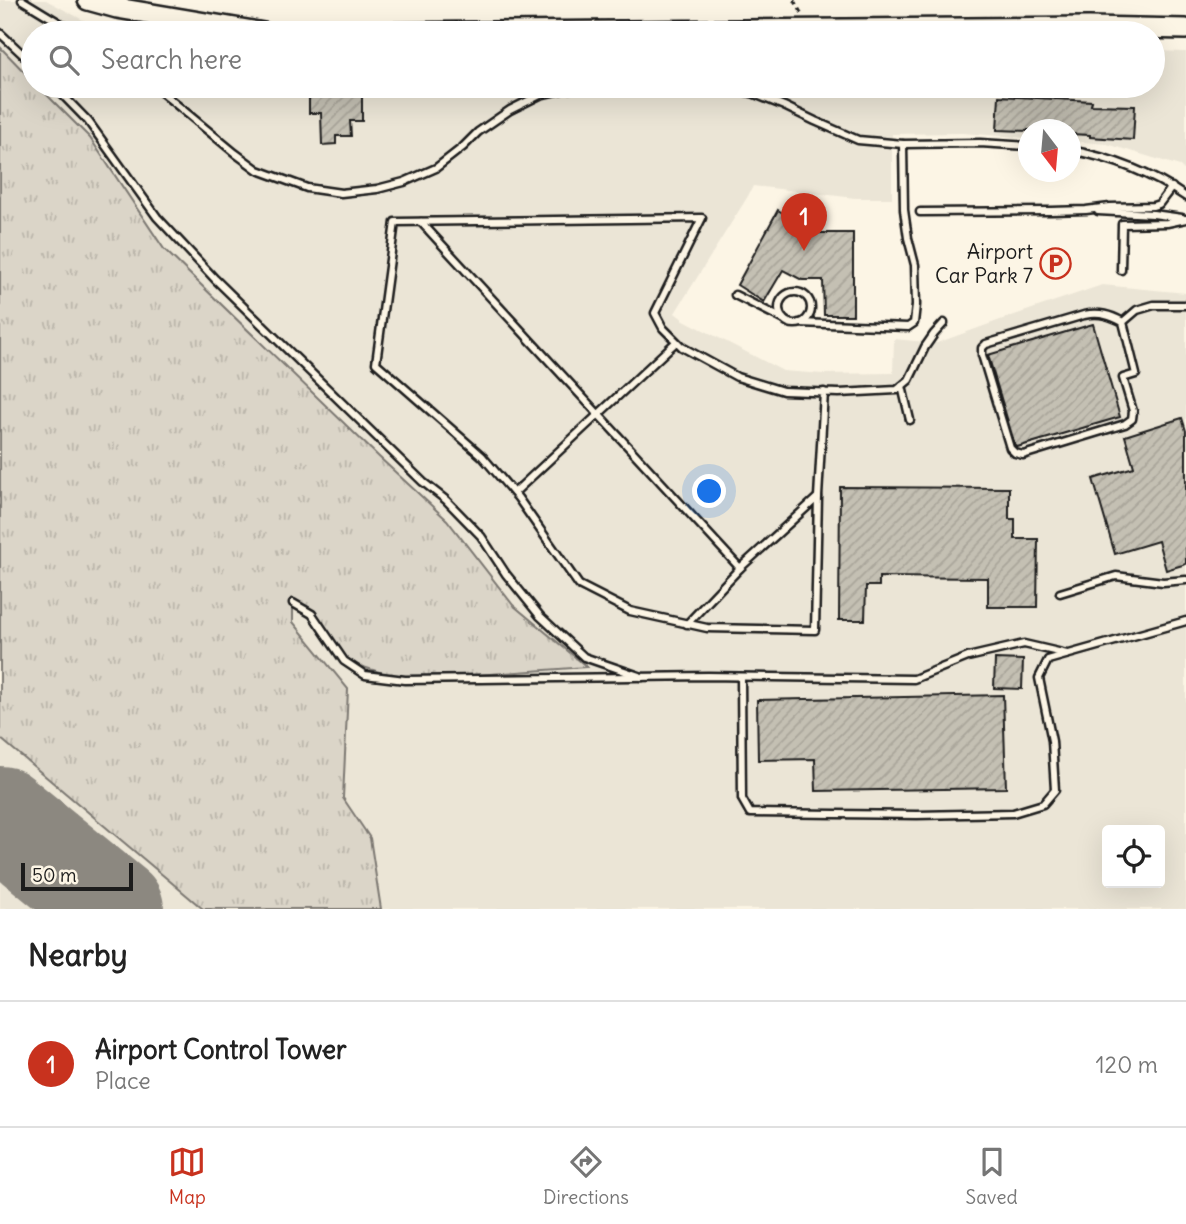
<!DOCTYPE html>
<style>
:root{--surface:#fff;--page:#f2f2f2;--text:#222;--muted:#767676;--line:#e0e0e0;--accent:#c8321e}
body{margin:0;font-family:Delius,sans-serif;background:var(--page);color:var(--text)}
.controls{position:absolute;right:21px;bottom:21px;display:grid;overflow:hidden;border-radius:7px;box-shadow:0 7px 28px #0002}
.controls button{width:63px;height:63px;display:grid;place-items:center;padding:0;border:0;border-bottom:2px solid var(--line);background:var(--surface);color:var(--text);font:35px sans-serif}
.compass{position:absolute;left:1018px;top:119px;width:63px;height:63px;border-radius:50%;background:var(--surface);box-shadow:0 7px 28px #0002;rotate:164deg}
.scale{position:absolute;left:21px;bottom:18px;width:112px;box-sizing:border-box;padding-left:7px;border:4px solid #1c1c1c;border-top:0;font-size:19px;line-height:24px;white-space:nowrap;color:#1c1c1c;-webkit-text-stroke:5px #fcf5e5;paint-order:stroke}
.you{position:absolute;left:710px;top:492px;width:24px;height:24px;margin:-18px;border:5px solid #fff;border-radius:50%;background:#1a73e8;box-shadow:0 0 0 10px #1a73e833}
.badge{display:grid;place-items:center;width:46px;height:46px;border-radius:50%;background:var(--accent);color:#fff;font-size:23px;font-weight:700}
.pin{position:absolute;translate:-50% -58px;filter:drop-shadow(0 2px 4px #0008)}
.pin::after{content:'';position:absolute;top:37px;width:24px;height:21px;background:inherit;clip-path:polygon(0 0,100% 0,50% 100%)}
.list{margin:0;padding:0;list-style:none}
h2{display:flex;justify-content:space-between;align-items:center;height:91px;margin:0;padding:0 28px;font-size:30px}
h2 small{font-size:23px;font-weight:400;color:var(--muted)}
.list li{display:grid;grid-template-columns:46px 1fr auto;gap:21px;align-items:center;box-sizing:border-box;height:126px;padding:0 28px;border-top:2px solid var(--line)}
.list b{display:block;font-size:26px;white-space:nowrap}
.list p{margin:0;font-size:23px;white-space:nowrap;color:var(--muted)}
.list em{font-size:23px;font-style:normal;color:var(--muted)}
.icon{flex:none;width:38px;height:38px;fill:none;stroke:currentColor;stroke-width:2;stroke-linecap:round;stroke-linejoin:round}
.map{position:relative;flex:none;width:1186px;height:909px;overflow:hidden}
.search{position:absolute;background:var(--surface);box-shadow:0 7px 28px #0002;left:21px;right:21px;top:21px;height:77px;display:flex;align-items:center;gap:18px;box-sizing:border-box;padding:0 24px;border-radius:38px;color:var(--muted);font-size:26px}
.sheet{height:217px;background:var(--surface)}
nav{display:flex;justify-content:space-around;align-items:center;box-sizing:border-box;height:98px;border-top:2px solid var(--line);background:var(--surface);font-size:19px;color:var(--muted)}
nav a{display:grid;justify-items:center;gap:4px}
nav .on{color:var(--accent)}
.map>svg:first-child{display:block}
.built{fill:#ebe5d6;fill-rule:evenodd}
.grass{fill:url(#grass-tufts);stroke:#7c7872;stroke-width:2}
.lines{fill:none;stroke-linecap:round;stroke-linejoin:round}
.runway{stroke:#8c8880;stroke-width:100}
.building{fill:url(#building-hatch);stroke:#1c1c1c;stroke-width:2}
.service-casing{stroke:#1c1c1c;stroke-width:11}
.trunk-casing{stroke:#1c1c1c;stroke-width:24}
.path{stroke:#1c1c1c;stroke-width:2.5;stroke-dasharray:5 5;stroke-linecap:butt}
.service{stroke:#fcf5e5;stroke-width:6}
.trunk{stroke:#fcf5e5;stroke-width:19}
.labels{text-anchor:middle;stroke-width:5;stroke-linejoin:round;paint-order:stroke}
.poi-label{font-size:21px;fill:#1c1c1c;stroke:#fcf5e5;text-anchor:end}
</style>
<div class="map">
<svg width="1186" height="909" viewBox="0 0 1186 909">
<defs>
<pattern id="grass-tufts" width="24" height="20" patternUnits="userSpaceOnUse" patternTransform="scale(1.75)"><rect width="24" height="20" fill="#dbd5c8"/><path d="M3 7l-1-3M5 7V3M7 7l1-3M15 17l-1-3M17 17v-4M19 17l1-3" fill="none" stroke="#bbb6ab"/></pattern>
<pattern id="building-hatch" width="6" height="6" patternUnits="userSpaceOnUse" patternTransform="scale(1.75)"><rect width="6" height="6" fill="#c4c0b3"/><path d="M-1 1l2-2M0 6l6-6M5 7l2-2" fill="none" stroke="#a8a499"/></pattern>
</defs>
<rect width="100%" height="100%" fill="#fcf5e5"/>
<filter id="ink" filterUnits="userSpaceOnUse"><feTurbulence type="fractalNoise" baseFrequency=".0143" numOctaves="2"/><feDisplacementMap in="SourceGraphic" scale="14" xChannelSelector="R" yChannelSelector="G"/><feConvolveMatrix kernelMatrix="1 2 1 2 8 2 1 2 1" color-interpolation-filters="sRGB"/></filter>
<g filter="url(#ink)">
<path class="built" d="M0 0H46L107 33H33V86H1153V51L1186 52V172L1180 166 1107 144 1071 141 1070 130H1028V138L962 133 892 134V198H855L753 186 748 196 675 313 684 320 783 371 823 374 893 373 894 339 937 343 1003 319 1102 285 1186 293V909H0ZM1107 830H1160V883H1107Z"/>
<path class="grass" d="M0 47 33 81V86H38L90 138 164 249 379 457 447 520 513 605 587 667 405 680 344 661 312 614 293 604V622L348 689 343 798 370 838 381 909H203L0 738Z"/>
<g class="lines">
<path class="runway" d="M0 816 114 909"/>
</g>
<g class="building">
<path d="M362 93V121H350L351 136H336V144L322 145 321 113H309V95Z"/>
<path d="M999 96 1092 101 1091 105 1135 106 1133 140 1090 137V135L1070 134V130H1028V131L997 130Z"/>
<path d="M778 210 810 230 818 233H853V315H824L823 280H802L783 270 764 302 737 285Z"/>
<path d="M1093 324 1120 417 1017 447 1015 445 988 355Z"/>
<path d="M1182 418 1186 431V564L1166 570 1158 541 1115 554 1093 479 1134 467 1125 436Z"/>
<path d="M840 487 1009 488V519H1015V539H1038L1037 607H988V578L879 577V586H866L865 620H839Z"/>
<path d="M995 659 1023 660 1022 689 994 688Z"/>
<path d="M1003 695 1006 788 816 791 815 759 758 760 757 700Z"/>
</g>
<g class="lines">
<defs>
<g id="service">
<path d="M22 0 76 33"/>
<path d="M0 33 33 64"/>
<path d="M54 86 88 121 157 217 215 279 423 482 446 500 481 536 506 574 540 616 584 657 642 677"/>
<path d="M154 86 235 153 258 170 307 188 341 193 377 189 404 182 436 168 463 147 478 132 510 110 540 95 566 89 601 86H702L728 88 752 93 784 106 815 121 858 140 903 144 980 143 1028 146"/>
<path d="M1070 150C1113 158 1151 173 1186 197"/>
<path d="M1098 211 1153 214 1182 218"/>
<path d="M920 212 1051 211 1086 210 1110 207 1153 206 1159 204 1172 187"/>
<path d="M421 222 740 568"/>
<path d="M1121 270 1122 224 1167 223 1186 219"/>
<circle cx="795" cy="308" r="16"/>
<path d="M735 295 783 319"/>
<path d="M1123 322C1110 315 1100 312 1084 315L986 344 982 348V355L1010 448 1015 453 1023 455 1125 424 1132 419 1133 411 1123 378 1136 374 1123 322 1137 310 1154 305H1186"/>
<path d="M799 323 908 327 914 323 916 305 915 265 908 238 904 210 903 144"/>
<path d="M902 386 910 420"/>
<path d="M824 392 818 497 815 630 707 628 630 611 579 585 518 498 482 456 376 363 395 222 702 218 655 313 663 328 682 347 737 377 783 391 839 393 897 390 909 380 925 347 934 334 944 323"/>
<path d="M514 493 676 342"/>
<path d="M1060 593 1116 576 1163 582 1186 580"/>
<path d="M293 603 312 614 344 661 365 675 405 680 708 676 914 679 968 657 1024 644 1067 654"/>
<path d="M687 624 740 568 818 497"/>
<path d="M741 677 742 799 750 813 917 815 1013 813 1043 804 1055 790 1052 741 1039 678 1048 660 1186 621"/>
</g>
<g id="trunk">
<path d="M88 0 117 8 264 33"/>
<path d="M375 33 1089 27 1186 29"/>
</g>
</defs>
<use href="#service" class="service-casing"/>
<use href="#trunk" class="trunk-casing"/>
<path class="path" d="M794 0 802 14"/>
<use href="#service" class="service"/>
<use href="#trunk" class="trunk"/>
</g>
</g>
<defs>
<symbol id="parking-ring" viewBox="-11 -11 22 22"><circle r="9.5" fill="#fcf5e5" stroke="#c8321e" stroke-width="1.5"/><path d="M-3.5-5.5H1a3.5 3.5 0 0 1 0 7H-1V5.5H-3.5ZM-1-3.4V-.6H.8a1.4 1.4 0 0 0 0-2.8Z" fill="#c8321e"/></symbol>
</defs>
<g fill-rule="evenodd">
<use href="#parking-ring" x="1038" y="246" width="35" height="35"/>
</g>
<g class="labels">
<g class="poi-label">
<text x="1033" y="259">Airport<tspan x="1033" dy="24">Car Park 7</tspan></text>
</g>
</g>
</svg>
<div class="controls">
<button><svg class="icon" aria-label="locate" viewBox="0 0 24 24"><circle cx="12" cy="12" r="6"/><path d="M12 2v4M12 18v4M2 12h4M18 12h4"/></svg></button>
</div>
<svg class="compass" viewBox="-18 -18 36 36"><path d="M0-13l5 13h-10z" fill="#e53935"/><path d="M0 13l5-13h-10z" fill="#767676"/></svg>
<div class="scale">50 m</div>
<div class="you"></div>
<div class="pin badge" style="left:804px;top:251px">1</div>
<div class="search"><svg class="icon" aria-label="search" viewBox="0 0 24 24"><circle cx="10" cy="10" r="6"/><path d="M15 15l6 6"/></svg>Search here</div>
</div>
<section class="sheet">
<h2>Nearby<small></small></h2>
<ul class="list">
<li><span class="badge">1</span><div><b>Airport Control Tower</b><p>Place</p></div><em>120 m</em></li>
</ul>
</section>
<nav>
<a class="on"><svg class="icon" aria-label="map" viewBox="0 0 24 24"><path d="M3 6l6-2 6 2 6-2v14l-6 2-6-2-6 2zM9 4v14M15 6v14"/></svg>Map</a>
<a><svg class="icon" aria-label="directions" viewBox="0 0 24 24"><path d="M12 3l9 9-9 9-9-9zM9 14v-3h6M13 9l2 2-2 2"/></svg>Directions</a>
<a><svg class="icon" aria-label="saved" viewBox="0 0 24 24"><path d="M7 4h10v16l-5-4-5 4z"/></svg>Saved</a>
</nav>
